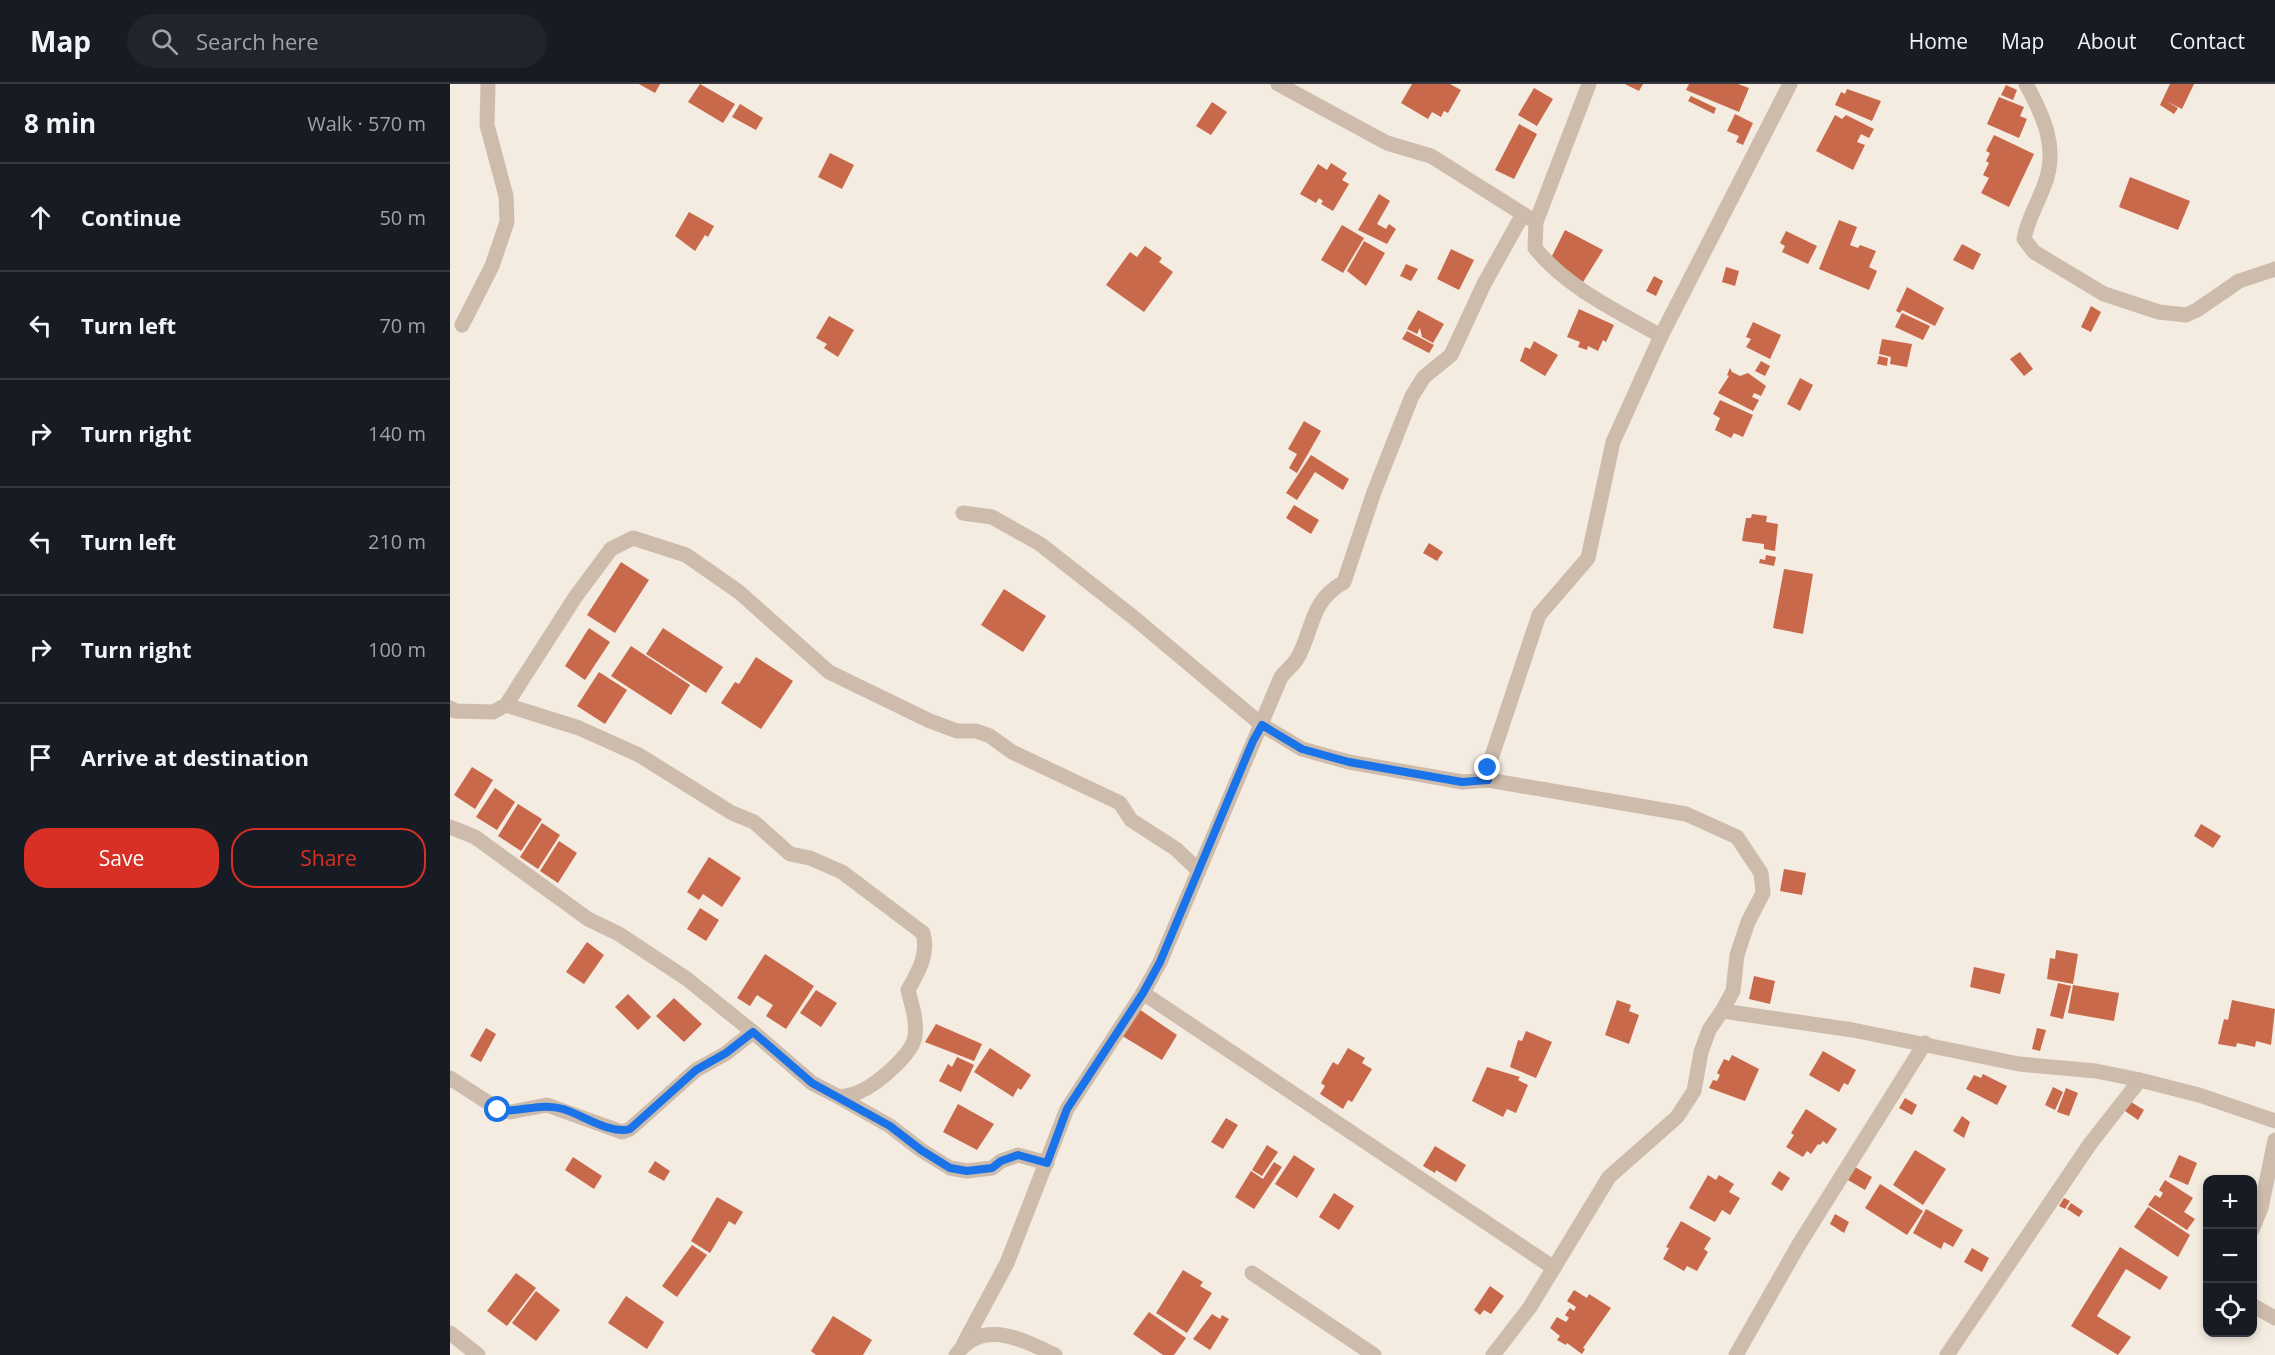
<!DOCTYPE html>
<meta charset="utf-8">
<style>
:root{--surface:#171b24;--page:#20242c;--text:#f1f3f6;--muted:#9ea1a6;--line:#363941;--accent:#d93025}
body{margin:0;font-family:"Open Sans",sans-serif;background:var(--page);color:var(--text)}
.controls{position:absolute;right:18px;bottom:18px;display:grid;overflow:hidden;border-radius:12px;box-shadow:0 3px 9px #0003}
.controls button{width:54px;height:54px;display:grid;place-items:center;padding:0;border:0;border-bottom:2px solid var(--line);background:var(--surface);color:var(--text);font:30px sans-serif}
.stop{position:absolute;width:18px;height:18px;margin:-14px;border:4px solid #1a73e8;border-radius:50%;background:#fff}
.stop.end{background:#1a73e8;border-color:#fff;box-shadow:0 2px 6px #0008}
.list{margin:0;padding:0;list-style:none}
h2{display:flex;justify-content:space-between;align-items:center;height:78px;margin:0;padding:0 24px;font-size:26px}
h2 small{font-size:20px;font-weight:400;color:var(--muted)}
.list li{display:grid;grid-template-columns:39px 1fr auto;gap:18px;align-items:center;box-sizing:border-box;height:108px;padding:0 24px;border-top:2px solid var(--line)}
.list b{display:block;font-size:22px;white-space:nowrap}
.list em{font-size:20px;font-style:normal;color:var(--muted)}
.actions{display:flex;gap:12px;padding:18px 24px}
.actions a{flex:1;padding:14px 0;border:2px solid var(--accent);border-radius:24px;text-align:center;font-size:21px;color:var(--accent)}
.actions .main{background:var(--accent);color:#fff}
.icon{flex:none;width:33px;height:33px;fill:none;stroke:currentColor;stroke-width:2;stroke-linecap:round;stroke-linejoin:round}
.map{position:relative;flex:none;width:1825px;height:1271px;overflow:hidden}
header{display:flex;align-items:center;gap:36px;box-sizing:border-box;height:84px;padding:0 30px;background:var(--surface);border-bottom:2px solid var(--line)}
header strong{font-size:28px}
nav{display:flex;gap:33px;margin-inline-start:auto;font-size:21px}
.search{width:420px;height:54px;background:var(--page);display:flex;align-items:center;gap:15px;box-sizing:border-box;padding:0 21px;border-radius:33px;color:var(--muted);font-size:22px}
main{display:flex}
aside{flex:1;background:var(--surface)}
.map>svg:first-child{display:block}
.building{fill:#c8694b}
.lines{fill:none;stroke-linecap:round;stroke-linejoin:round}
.minor{stroke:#cdbbac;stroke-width:15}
.route{stroke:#1a73e8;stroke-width:8}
</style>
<header>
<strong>Map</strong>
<div class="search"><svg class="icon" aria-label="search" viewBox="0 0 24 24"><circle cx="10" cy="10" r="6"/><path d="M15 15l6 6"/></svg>Search here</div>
<nav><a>Home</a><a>Map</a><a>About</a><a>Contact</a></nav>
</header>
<main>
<aside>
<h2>8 min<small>Walk · 570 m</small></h2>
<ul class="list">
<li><svg class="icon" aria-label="ahead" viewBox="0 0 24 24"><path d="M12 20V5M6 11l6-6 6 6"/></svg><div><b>Continue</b></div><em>50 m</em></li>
<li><svg class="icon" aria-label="left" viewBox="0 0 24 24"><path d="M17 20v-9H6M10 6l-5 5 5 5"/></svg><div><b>Turn left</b></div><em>70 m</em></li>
<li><svg class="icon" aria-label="right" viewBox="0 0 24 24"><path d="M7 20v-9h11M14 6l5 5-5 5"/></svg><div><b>Turn right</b></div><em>140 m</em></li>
<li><svg class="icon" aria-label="left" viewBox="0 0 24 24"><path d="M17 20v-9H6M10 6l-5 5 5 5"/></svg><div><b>Turn left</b></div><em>210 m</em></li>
<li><svg class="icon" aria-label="right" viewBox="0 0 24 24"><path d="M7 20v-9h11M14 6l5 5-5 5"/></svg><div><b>Turn right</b></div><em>100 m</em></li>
<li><svg class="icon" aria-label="arrive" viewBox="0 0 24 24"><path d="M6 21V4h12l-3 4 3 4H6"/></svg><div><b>Arrive at destination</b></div></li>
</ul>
<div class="actions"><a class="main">Save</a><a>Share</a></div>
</aside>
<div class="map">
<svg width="1825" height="1271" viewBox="0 0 1825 1271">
<rect width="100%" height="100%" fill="#f4ebe1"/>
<g class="building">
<path d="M189 0H210L205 9Z"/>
<path d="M250 0 285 20 273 39 238 18Z"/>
<path d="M962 0H1000L1011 6 998 29 994 27 991 33 982 28 978 35 951 19Z"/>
<path d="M1175 0H1193L1189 7Z"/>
<path d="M1239 0H1288L1299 4 1289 28 1236 6Z"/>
<path d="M1720 0H1744L1732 25 1716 17 1728 24 1724 30 1710 21Z"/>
<path d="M1556 1 1567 6 1563 16 1551 11Z"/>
<path d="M1084 4 1103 15 1087 42 1068 31Z"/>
<path d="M1397 5 1431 17 1422 37 1385 21 1391 8 1395 10Z"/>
<path d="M1241 12 1266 24 1264 30 1238 17Z"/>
<path d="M1549 13 1574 23 1570 32 1577 35 1569 54 1537 40Z"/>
<path d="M762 18 777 28 761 51 746 42Z"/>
<path d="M290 20 313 34 306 46 282 33Z"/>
<path d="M1285 30 1303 39 1293 61 1286 58 1289 52 1277 47Z"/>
<path d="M1385 31 1392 35 1396 31 1424 45 1419 54 1411 50 1407 58 1415 61 1403 86 1366 67Z"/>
<path d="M1069 40 1087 50 1064 95 1045 86Z"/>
<path d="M1544 51 1584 70 1559 123 1531 109 1539 94 1533 91 1539 79 1536 77 1540 69 1536 67Z"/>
<path d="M380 69 404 81 392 105 368 93Z"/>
<path d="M881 79 897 89 892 96 899 100 883 127 871 120 873 117 869 114 866 119 850 110 868 80 877 86Z"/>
<path d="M1680 93 1740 117 1728 146 1669 123Z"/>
<path d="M929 110 940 117 927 140 936 145 939 140 946 145 937 160 908 146Z"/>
<path d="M239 128 264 142 258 153 255 151 245 167 225 152Z"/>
<path d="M1389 136 1407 143 1400 161 1408 164 1410 161 1426 167 1419 183 1427 187 1419 206 1369 185Z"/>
<path d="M892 141 914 154 893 189 871 176Z"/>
<path d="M1115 146 1153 166 1133 198 1098 180Z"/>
<path d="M1336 147 1367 162 1358 180 1332 168 1335 162 1330 159Z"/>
<path d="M914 157 935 169 916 202 897 187Z"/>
<path d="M1512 160 1531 170 1523 186 1503 176Z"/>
<path d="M695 162 712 174 709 178 723 188 694 228 656 201 680 168 687 173Z"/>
<path d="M1001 165 1024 176 1009 206 987 195Z"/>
<path d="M956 180 968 185 961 197 950 192Z"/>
<path d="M1276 183 1289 187 1285 202 1272 198Z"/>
<path d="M1204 192 1213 197 1206 212 1196 207Z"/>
<path d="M1457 203 1494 224 1485 242 1452 226 1450 229 1446 227Z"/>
<path d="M1641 222 1651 228 1641 248 1631 243Z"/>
<path d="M1129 225 1164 241 1156 258 1153 256 1148 267 1138 262 1137 266 1128 263 1130 258 1117 253Z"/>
<path d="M968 226 994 240 983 259 972 253 970 244 967 250 957 245Z"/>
<path d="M1452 229 1480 242 1473 256 1445 243Z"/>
<path d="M379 232 404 246 388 273 374 264 377 260 366 254Z"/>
<path d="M1303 238 1331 251 1320 275 1296 263 1301 255 1296 253Z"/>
<path d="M957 247 984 261 979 269 952 255Z"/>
<path d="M1432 255 1462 260 1457 283 1440 280 1441 273 1429 270Z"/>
<path d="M1084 257 1108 271 1095 292 1070 277 1075 263 1080 265Z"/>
<path d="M1570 268 1583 285 1574 292 1560 275Z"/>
<path d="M1429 272 1438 274 1437 282 1427 280Z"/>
<path d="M1311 277 1320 282 1315 292 1305 287Z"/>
<path d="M1280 284 1282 288 1290 292 1298 289 1316 302 1311 312 1304 309 1302 313 1309 316 1303 327 1268 309 1279 292 1277 291Z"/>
<path d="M1350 294 1363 301 1350 327 1337 320Z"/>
<path d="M1270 316 1303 331 1293 353 1284 349 1281 354 1265 346 1270 334 1263 330Z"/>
<path d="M854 337 871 347 847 389 839 384 847 370 838 365Z"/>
<path d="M861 371 899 395 893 406 865 388 847 416 836 409Z"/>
<path d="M844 421 869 436 861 450 836 434Z"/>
<path d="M1302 430 1317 432 1316 438 1328 440 1325 467 1314 465V460L1292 457 1296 434H1301Z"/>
<path d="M979 459 993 468 987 477 973 469Z"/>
<path d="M1316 471 1326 473 1324 482 1309 479 1310 475 1315 476Z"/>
<path d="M171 478 199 496 165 549 137 531Z"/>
<path d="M1334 485 1363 490 1353 550 1323 544Z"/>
<path d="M554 505 596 532 573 568 531 541Z"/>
<path d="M139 544 160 558 135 596 115 582Z"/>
<path d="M213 544 273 583 256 609 196 570Z"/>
<path d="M181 562 240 601 221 631 161 592Z"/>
<path d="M306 573 343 597 311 645 271 619 285 598 289 600Z"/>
<path d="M149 588 177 606 155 640 127 622Z"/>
<path d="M22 683 43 696 25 725 4 711Z"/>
<path d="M45 704 65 718 47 746 26 733Z"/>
<path d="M68 720 92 735 71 767 48 752Z"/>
<path d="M92 739 110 751 88 785 70 773Z"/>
<path d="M1751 740 1771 752 1763 764 1744 752Z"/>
<path d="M109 757 127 769 108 799 90 787Z"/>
<path d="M259 773 291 794 272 823 253 810 249 816 237 808Z"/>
<path d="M1334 785 1356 789 1352 811 1330 807Z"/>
<path d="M250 824 269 836 256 857 237 845Z"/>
<path d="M137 858 154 871 134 900 116 888Z"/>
<path d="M1606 866 1628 870 1623 900 1597 895 1600 874 1605 875Z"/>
<path d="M315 870 364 902 336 945 316 932 323 921 307 911 300 922 287 914Z"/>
<path d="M1524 883 1555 890 1550 910 1520 903Z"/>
<path d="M1304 892 1325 897 1320 920 1299 915Z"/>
<path d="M1608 899 1621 902 1613 935 1600 932Z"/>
<path d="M1623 901 1669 909 1664 937 1618 929Z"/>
<path d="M366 906 387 919 371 943 350 929Z"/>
<path d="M178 910 201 933 188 946 165 923Z"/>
<path d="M224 914 252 940 234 958 206 932Z"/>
<path d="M1167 916 1181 921 1179 927 1189 931 1179 960 1155 951Z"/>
<path d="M1782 916 1825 925 1821 961 1806 957 1805 963 1787 959 1786 963 1768 960 1774 935 1778 936Z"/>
<path d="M686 923 727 951 712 976 669 950Z"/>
<path d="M486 940 532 960 524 977 475 958Z"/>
<path d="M36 944 46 950 31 978 20 972Z"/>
<path d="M1587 944 1596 946 1590 967 1582 965Z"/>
<path d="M1076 947 1102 958 1086 994 1060 983 1068 956 1072 957Z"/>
<path d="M540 964 581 991 571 1006 568 1004 563 1013 524 988Z"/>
<path d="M898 964 915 974 912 979 922 985 902 1018 898 1016 893 1025 870 1010 875 1002 871 999 883 978 888 981Z"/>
<path d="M1373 967 1406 986 1398 1001 1394 999 1389 1008 1359 991Z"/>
<path d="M1282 971 1309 985 1295 1017 1259 1004 1263 996 1267 997 1270 991 1267 989 1274 975 1279 977Z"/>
<path d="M507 973 524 981 511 1008 489 997 498 980 502 983Z"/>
<path d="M1037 983 1070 993 1068 996 1078 1001 1066 1029 1057 1025 1053 1033 1022 1017Z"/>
<path d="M1533 990 1557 1002 1547 1021 1516 1005 1524 991 1531 994Z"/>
<path d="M1603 1003 1613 1008 1605 1026 1595 1021Z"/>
<path d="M1616 1004 1628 1009 1619 1032 1607 1028Z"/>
<path d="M1455 1014 1467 1021 1462 1031 1449 1024Z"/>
<path d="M1681 1018 1694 1026 1688 1036 1675 1027Z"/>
<path d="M508 1020 544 1040 527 1066 493 1048Z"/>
<path d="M1356 1025 1387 1045 1377 1060 1373 1057 1370 1061 1368 1060 1361 1070 1357 1067 1353 1073 1336 1063 1344 1051 1341 1049Z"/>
<path d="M1512 1032 1520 1038 1514 1054 1503 1047Z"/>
<path d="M776 1034 788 1041 773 1065 761 1058Z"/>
<path d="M817 1061 828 1068 812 1092 802 1086Z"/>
<path d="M985 1062 1016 1081 1006 1098 986 1086 985 1089 973 1082Z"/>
<path d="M1465 1066 1496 1085 1473 1121 1443 1101Z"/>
<path d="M844 1071 865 1085 847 1114 825 1100Z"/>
<path d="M1729 1071 1747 1079 1738 1101 1719 1093Z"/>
<path d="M123 1073 152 1092 144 1105 115 1086Z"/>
<path d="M205 1077 220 1087 214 1097 198 1088Z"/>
<path d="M824 1078 832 1083 804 1125 785 1113 801 1087 813 1095Z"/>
<path d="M1405 1083 1422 1093 1415 1106 1398 1096Z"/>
<path d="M1329 1087 1340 1094 1332 1107 1321 1100Z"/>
<path d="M1258 1091 1266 1096 1269 1091 1284 1100 1279 1108 1290 1114 1280 1131 1272 1126 1265 1138 1239 1124Z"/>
<path d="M1715 1096 1743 1114 1734 1128 1745 1135 1737 1146 1698 1121 1705 1111 1710 1114 1713 1109 1709 1106Z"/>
<path d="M1430 1100 1473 1127 1457 1151 1415 1124Z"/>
<path d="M884 1109 904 1122 889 1146 869 1133Z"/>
<path d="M267 1113 293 1128 285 1141 279 1137 260 1169 241 1157Z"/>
<path d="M1614 1114 1620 1117 1615 1125 1609 1122Z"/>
<path d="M1621 1119 1633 1127 1629 1133 1617 1125Z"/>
<path d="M1698 1123 1740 1151 1728 1173 1684 1143Z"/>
<path d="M1476 1125 1513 1146 1503 1163 1494 1158 1491 1165 1463 1149Z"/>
<path d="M1385 1130 1399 1138 1394 1149 1380 1140Z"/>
<path d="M1231 1137 1261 1154 1254 1165 1258 1168 1247 1187 1237 1182 1234 1187 1213 1175 1219 1164 1216 1163Z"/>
<path d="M242 1161 257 1171 227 1213 212 1202Z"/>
<path d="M1670 1163 1718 1193 1710 1206 1676 1185 1647 1232 1681 1253 1668 1271 1621 1242Z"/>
<path d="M1522 1164 1539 1174 1532 1188 1514 1178Z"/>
<path d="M733 1186 753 1198 750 1202 762 1209 737 1249 706 1229Z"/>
<path d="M66 1189 86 1204 57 1242 37 1227Z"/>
<path d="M1040 1202 1054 1212 1041 1230 1034 1226 1030 1231 1024 1226Z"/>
<path d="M1124 1206 1137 1214 1139 1210 1161 1224 1133 1264 1135 1265 1132 1270 1117 1259 1116 1261 1107 1256 1110 1252 1100 1244 1107 1233 1116 1238 1119 1234 1115 1231 1120 1224 1124 1227 1126 1223 1117 1217Z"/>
<path d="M86 1207 110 1226 86 1257 62 1239Z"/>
<path d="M176 1212 214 1238 197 1265 158 1239Z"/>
<path d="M699 1228 736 1254 724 1271H713L683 1250Z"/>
<path d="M762 1230 770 1235 772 1231 779 1235 760 1266 743 1255Z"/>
<path d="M383 1232 422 1256 413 1271H366L361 1267Z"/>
</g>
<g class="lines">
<g class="minor">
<path d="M828 0 937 59 981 72 1081 135"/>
<path d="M1139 0 1086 138 1085 164C1117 204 1167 227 1211 252"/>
<path d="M1576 0C1594 33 1609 65 1594 102 1587 121 1578 134 1574 155L1584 168 1654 210 1709 228 1736 231 1747 226 1789 197 1825 185"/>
<path d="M12 241 42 182 57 138 56 112 37 41 38 0"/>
<path d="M513 429 542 433 590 460 683 533 812 641 852 665 899 678 1013 698 1038 696 1236 730 1287 753 1311 789 1313 809 1298 838 1287 871 1283 907 1272 927"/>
<path d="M0 624 5 627 43 628 56 621 126 512 161 465 183 454 236 471 289 508 379 588 480 637 507 647H526L540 652 562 668 670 719 681 736 726 765 749 787"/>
<path d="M1038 696V684L1089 531 1138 474 1163 358 1211 252 1340 0"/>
<path d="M0 743 25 753 138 835 169 850 237 895 303 948"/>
<path d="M693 909 1104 1184"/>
<path d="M0 994 48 1025 60 1028 97 1021 172 1048 180 1045 246 986 275 970 303 948 362 999 389 1013C396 1012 405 1011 411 1007 427 1000 463 970 465 952 467 936 462 922 458 906 468 888 479 871 473 849L392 788 360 774 340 770 304 738 282 729 189 671 129 644 56 621"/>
<path d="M389 1013 440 1042 471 1066 500 1084 517 1087 542 1084 551 1077 568 1071 597 1079"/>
<path d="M1802 1146 1811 1124 1825 1056"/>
<path d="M802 1189 924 1271"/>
<path d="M1802 1221 1825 1234"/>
<path d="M0 1249 28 1271"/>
<path d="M514 1259 557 1179 617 1025 693 909 710 878 831 593C836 587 843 581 847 575 864 545 859 518 894 498L924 408 962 312 974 293 1001 271 1034 200 1073 130"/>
<path d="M506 1271C532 1234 571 1255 605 1271"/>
<path d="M1043 1271 1080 1223 1159 1093 1227 1033 1244 1007 1251 968 1259 946 1272 927 1403 946 1569 980 1646 987 1690 996 1749 1011 1825 1037"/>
<path d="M1286 1271 1348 1162 1475 959"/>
<path d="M1497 1271 1640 1060 1690 996"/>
</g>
</g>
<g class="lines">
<path class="route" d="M48 1026C70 1029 91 1018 113 1025 133 1031 161 1051 180 1045L246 986 276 969 303 948 362 999 440 1042 471 1066 500 1084 517 1087 542 1084 551 1077 568 1071 597 1079 617 1025 693 909 710 878 803 657 812 641 852 665 899 678 1012 698 1038 696V684"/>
</g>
</svg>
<div class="controls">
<button>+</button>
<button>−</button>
<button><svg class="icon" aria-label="locate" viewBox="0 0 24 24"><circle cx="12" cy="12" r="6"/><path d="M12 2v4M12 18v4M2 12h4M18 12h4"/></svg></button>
</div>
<div class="stop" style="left:48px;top:1026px"></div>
<div class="stop end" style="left:1038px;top:684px"></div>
</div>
</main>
